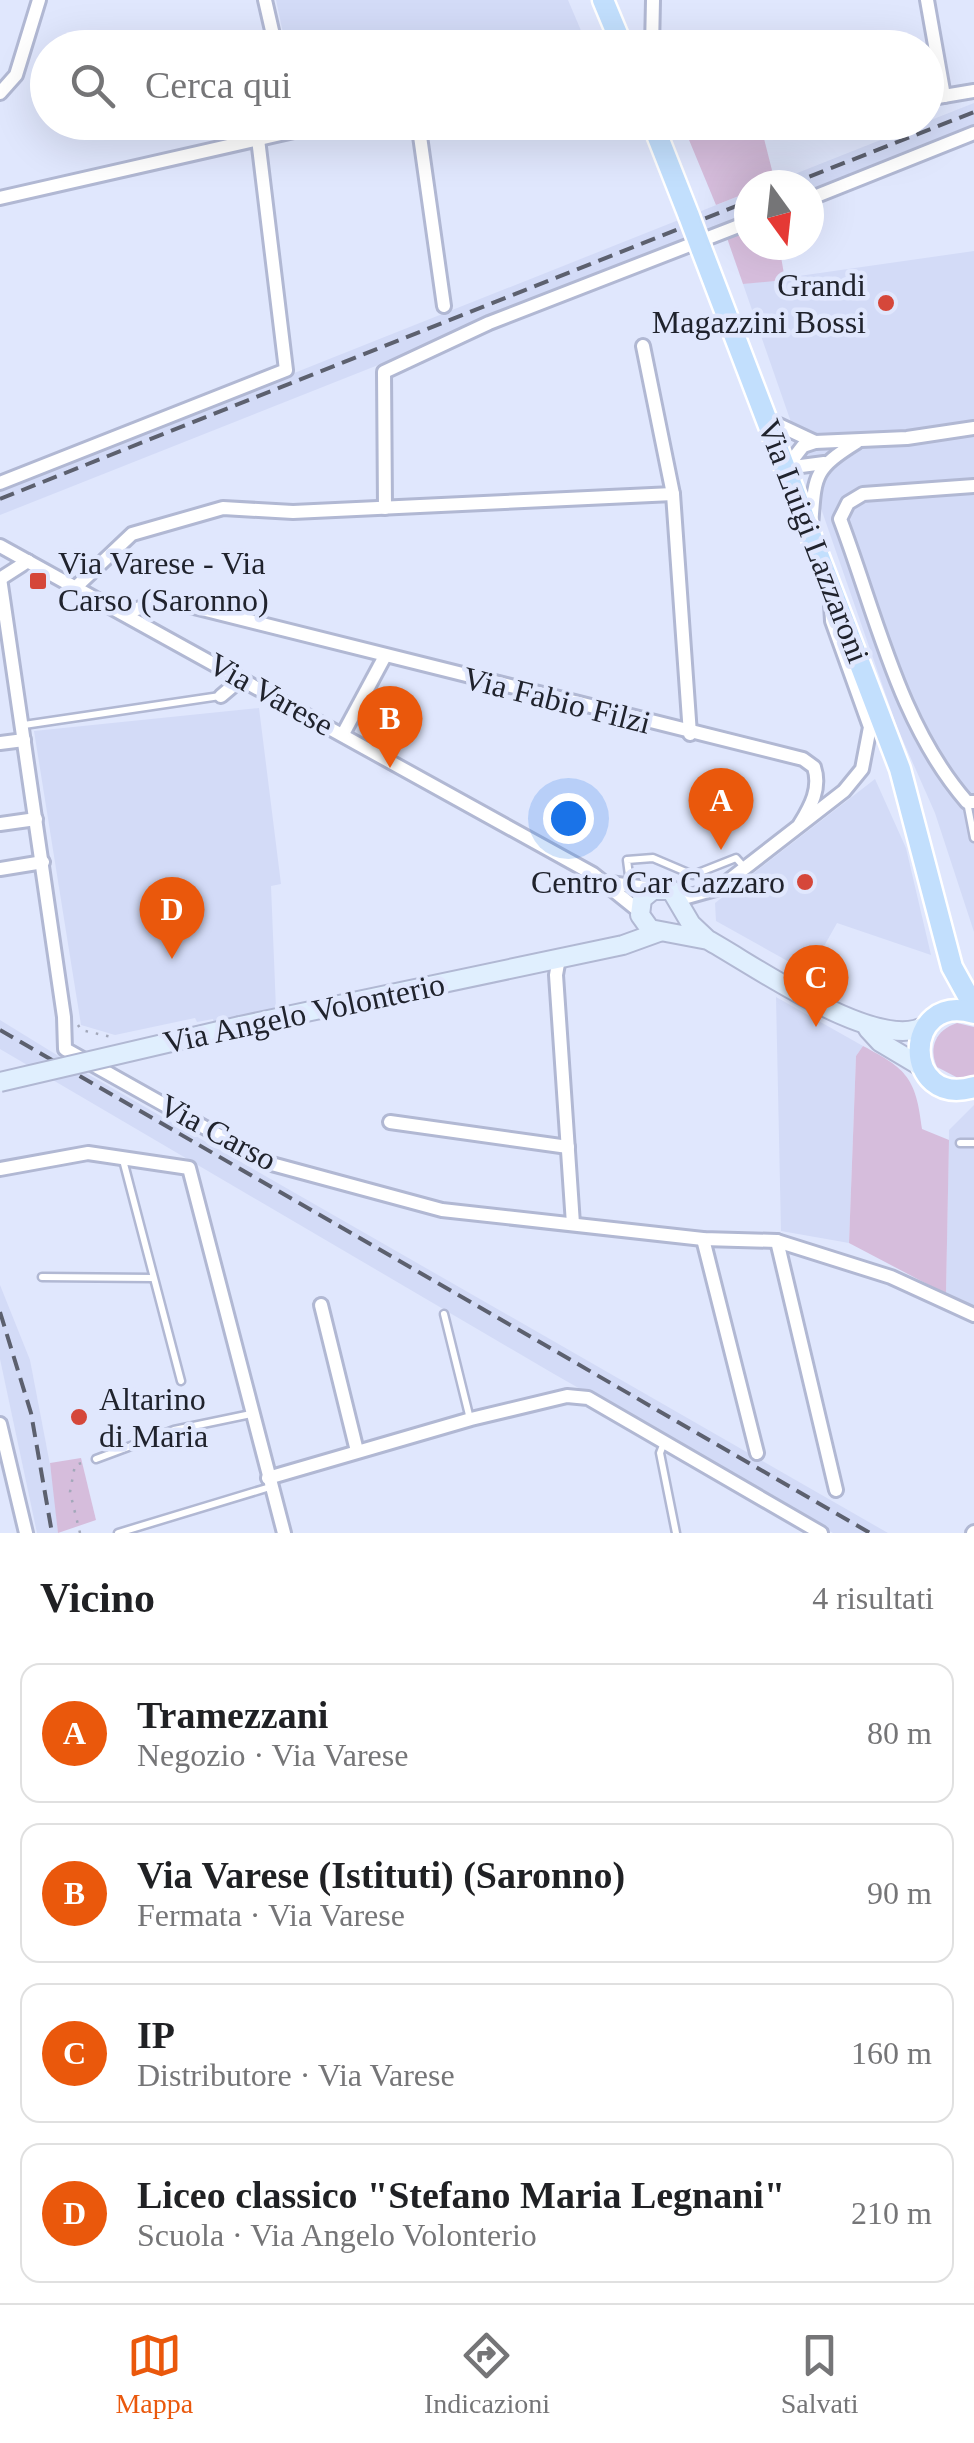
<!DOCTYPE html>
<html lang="it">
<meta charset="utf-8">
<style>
:root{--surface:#fff;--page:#f2f2f2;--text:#202124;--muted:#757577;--line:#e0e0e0;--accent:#ea580c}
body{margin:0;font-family:Georgia,serif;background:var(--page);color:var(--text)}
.compass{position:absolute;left:734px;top:170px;width:90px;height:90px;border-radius:50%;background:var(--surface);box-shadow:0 10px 40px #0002;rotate:165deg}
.you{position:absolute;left:568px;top:818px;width:35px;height:35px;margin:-25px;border:8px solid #fff;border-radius:50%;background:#1a73e8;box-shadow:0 0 0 15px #1a73e833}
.badge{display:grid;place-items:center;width:65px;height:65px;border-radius:50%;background:var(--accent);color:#fff;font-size:32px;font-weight:700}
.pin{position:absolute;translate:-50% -82px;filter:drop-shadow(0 2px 5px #0008)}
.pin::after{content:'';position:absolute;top:52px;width:35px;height:30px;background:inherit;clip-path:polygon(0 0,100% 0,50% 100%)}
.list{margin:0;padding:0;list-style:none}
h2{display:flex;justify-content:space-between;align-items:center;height:130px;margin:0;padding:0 40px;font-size:42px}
h2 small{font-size:32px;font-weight:400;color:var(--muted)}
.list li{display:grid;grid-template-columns:65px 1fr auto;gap:30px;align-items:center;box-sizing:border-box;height:140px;margin:0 20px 20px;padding:0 20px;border:2px solid var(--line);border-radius:20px}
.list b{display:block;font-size:38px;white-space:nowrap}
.list p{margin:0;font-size:32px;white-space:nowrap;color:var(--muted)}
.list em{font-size:32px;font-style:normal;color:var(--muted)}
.icon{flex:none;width:55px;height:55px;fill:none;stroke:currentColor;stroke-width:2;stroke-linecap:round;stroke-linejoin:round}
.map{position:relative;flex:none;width:974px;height:1533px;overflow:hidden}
.search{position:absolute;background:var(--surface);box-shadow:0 10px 40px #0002;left:30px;right:30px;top:30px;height:110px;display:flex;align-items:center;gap:25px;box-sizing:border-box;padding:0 35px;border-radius:55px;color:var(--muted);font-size:38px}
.sheet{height:770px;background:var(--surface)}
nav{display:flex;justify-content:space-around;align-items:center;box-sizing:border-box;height:140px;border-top:2px solid var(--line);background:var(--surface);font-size:28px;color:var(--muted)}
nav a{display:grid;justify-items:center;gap:5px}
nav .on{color:var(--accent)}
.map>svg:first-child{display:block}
.built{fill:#d3dbf7}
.green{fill:#d6bddc}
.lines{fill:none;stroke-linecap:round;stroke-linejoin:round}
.lane-casing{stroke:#b1b8d3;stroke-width:11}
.street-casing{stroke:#b1b8d3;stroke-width:18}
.secondary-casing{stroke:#b1b8d3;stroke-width:22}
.primary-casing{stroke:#fff;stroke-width:25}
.path{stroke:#a3a8ba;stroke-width:2.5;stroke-dasharray:2.5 8;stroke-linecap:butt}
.lane{stroke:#fff;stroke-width:6}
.street{stroke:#fff;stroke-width:12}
.secondary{stroke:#e0effe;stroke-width:18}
.primary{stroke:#c2dffd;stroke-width:20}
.rail{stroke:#5c606e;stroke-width:4;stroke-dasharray:15 8;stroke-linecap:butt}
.secondary-bridge-casing{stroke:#b1b8d3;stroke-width:22;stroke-linecap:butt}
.primary-bridge-casing{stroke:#fff;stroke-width:25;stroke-linecap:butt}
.secondary-bridge{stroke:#e0effe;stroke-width:18}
.primary-bridge{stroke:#c2dffd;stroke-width:20}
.poi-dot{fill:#d5473a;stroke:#e0e7fd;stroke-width:4}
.labels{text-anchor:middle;stroke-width:9;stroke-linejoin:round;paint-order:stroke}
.poi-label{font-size:32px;fill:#20232d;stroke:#e0e7fd;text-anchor:end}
.street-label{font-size:32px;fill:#20232d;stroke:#e0e7fd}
</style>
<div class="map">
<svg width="974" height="1533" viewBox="0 0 974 1533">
<rect width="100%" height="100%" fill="#e0e7fd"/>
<g class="built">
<path d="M276 0H568L588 47H286Z"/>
<path d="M974 103V128L809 194V185H767Z"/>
<path d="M749 192V218L0 515V490Z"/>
<path d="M974 251V932L935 813 897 727 743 284Z"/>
<path d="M259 708 281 884 271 886 276 1009 214 1024 213 1019 197 1022 195 1018 115 1035 81 1025 34 731Z"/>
<path d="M875 779 906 848 931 955 837 923 809 973 716 921 715 903Z"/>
<path d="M776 997 863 1046 856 1056 849 1243 781 1231Z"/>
<path d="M0 1020 91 1076 888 1533H833L554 1374 0 1049Z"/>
<path d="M974 1105V1314L946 1294 949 1130Z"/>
<path d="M0 1285 30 1360 56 1496 58 1533H37L0 1359Z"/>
</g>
<g class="green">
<path d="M682 123H760L775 182 749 185V192L716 205Z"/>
<path d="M749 230V245H779L785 280 743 284 727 238Z"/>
<path d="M957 1023 974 1027V1076L960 1079 937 1067C928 1047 936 1030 957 1023Z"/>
<path d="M863 1046C907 1069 916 1078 922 1129L949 1140 946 1294 849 1243 856 1056Z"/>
<path d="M81 1458 96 1520 58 1533 50 1463Z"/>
</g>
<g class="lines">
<defs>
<g id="lane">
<path d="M24 725 220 696"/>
<path d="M967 802 974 838"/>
<path d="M630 883 627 860 653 858 693 875 736 858 744 867"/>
<path d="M960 1143H974"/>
<path d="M123 1160 181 1381"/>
<path d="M42 1277 153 1278"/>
<path d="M444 1314 470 1419"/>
<path d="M665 1440 660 1453 676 1533"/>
<path d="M96 1459 174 1430 251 1414"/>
<path d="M118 1533 270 1487"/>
</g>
<g id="street">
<path d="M265 0 276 48"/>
<path d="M927 0 944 96"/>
<path d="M652 48 653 0"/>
<path d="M0 93 16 75 39 0"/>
<path d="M926 99 974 91"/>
<path d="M418 122 444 306"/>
<path d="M0 198 294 131 354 122"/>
<path d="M809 199 974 133"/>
<path d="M643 346 673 494 690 734"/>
<path d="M768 420 815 442 907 438 974 428"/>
<path d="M815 442 803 446 786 468 824 463"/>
<path d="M0 483 286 370 258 139"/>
<path d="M974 486 863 494 848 503 840 519C876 614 899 724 967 802H974"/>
<path d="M385 508 384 372 489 323 749 222"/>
<path d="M811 527C815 476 812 470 857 442"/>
<path d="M0 546 593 874 639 911"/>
<path d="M0 578 64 1017 65 1049 268 1163 442 1210 703 1239 777 1241 891 1277 974 1315"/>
<path d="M0 579 28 561"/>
<path d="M76 587 132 534 223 508 293 512 673 494"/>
<path d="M124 613 166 600 803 759 814 767C821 788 811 806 800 824"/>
<path d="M221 696 234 685"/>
<path d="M343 734 385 656"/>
<path d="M0 743 24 740"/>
<path d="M0 824 36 819"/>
<path d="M0 869 43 862"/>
<path d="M610 883 655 889"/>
<path d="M680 899 719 888 844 791 862 769 870 727 832 621 831 604"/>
<path d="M559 958 556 975 573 1224"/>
<path d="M390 1122 568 1147"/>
<path d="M0 1169 88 1153 189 1168 284 1533"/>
<path d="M703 1239 757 1453"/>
<path d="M777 1241 836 1490"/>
<path d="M321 1305 357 1451"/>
<path d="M0 1424 26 1533"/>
<path d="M268 1478 471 1419 567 1396 588 1398 821 1533"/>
<path d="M973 1533 974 1532"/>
</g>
<g id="secondary">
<path d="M708 940 650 929 640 915 642 899 653 890H671L691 924 708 940C754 965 879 1055 927 1025"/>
<path d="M240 1026 623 945 659 932"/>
<path d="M868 1029 880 1042 922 1067"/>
</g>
<g id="primary">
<path d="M603 0 623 48"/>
<path d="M652 122 689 216"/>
<path d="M701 248 900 769 952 967 974 1007"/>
<path d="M974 1013C902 991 901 1109 974 1087"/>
</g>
</defs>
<use href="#lane" class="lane-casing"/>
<use href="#street" class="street-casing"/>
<use href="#secondary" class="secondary-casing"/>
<use href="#primary" class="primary-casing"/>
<g class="path">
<path d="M78 1025 81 1030 116 1038"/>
<path d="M80 1533 70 1492 75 1465 85 1462"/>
</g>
<use href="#lane" class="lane"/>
<use href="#street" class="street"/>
<use href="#secondary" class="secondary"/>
<use href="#primary" class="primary"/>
<g class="rail">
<path d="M788 185 974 112"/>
<path d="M0 499 749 201"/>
<path d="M0 1030 870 1533"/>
<path d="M0 1312 31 1413 52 1533"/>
</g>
<defs>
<path id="secondary-bridge" d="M0 1082 240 1026"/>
<path id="primary-bridge" d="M689 216 701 248"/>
</defs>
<use href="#secondary-bridge" class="secondary-bridge-casing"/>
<use href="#primary-bridge" class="primary-bridge-casing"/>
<use href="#secondary-bridge" class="secondary-bridge"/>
<use href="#primary-bridge" class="primary-bridge"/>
</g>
<g class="poi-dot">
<circle cx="886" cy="303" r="10"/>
<rect x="28" y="571" width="20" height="20" rx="5"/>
<circle cx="805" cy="882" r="10"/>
<circle cx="79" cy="1417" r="10"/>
</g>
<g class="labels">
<g class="poi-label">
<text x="866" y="296">Grandi<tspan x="866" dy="37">Magazzini Bossi</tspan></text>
<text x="58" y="574" text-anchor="start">Via Varese - Via<tspan x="58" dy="37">Carso (Saronno)</tspan></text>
<text x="785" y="893">Centro Car Cazzaro</text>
<text x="99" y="1410" text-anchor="start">Altarino<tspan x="99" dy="37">di Maria</tspan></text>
</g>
<g class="street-label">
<text transform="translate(814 541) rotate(69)" y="11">Via Luigi Lazzaroni</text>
<text transform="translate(271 694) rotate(29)" y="11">Via Varese</text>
<text transform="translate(557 700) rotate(14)" y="11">Via Fabio Filzi</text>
<text transform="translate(304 1013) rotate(-12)" y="11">Via Angelo Volonterio</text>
<text transform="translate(218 1132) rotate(28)" y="11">Via Carso</text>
</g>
</g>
</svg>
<svg class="compass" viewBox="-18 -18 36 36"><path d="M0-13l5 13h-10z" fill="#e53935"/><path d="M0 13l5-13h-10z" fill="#757577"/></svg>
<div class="you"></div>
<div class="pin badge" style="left:721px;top:850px">A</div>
<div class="pin badge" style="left:390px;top:768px">B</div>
<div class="pin badge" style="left:816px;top:1027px">C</div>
<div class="pin badge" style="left:172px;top:959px">D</div>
<div class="search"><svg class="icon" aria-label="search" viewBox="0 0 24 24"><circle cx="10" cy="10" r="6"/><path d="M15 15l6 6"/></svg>Cerca qui</div>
</div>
<section class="sheet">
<h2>Vicino<small>4 risultati</small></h2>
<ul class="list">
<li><span class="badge">A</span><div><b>Tramezzani</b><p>Negozio · Via Varese</p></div><em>80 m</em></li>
<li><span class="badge">B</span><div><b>Via Varese (Istituti) (Saronno)</b><p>Fermata · Via Varese</p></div><em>90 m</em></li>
<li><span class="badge">C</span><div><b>IP</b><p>Distributore · Via Varese</p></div><em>160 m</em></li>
<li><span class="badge">D</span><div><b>Liceo classico &quot;Stefano Maria Legnani&quot;</b><p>Scuola · Via Angelo Volonterio</p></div><em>210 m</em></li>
</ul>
</section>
<nav>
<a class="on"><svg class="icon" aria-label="map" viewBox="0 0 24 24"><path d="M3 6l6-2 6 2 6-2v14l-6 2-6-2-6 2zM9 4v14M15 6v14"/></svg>Mappa</a>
<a><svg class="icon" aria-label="directions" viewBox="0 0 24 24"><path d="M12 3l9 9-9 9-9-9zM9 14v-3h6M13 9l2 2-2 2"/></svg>Indicazioni</a>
<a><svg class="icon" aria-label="saved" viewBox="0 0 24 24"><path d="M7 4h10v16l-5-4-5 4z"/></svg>Salvati</a>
</nav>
